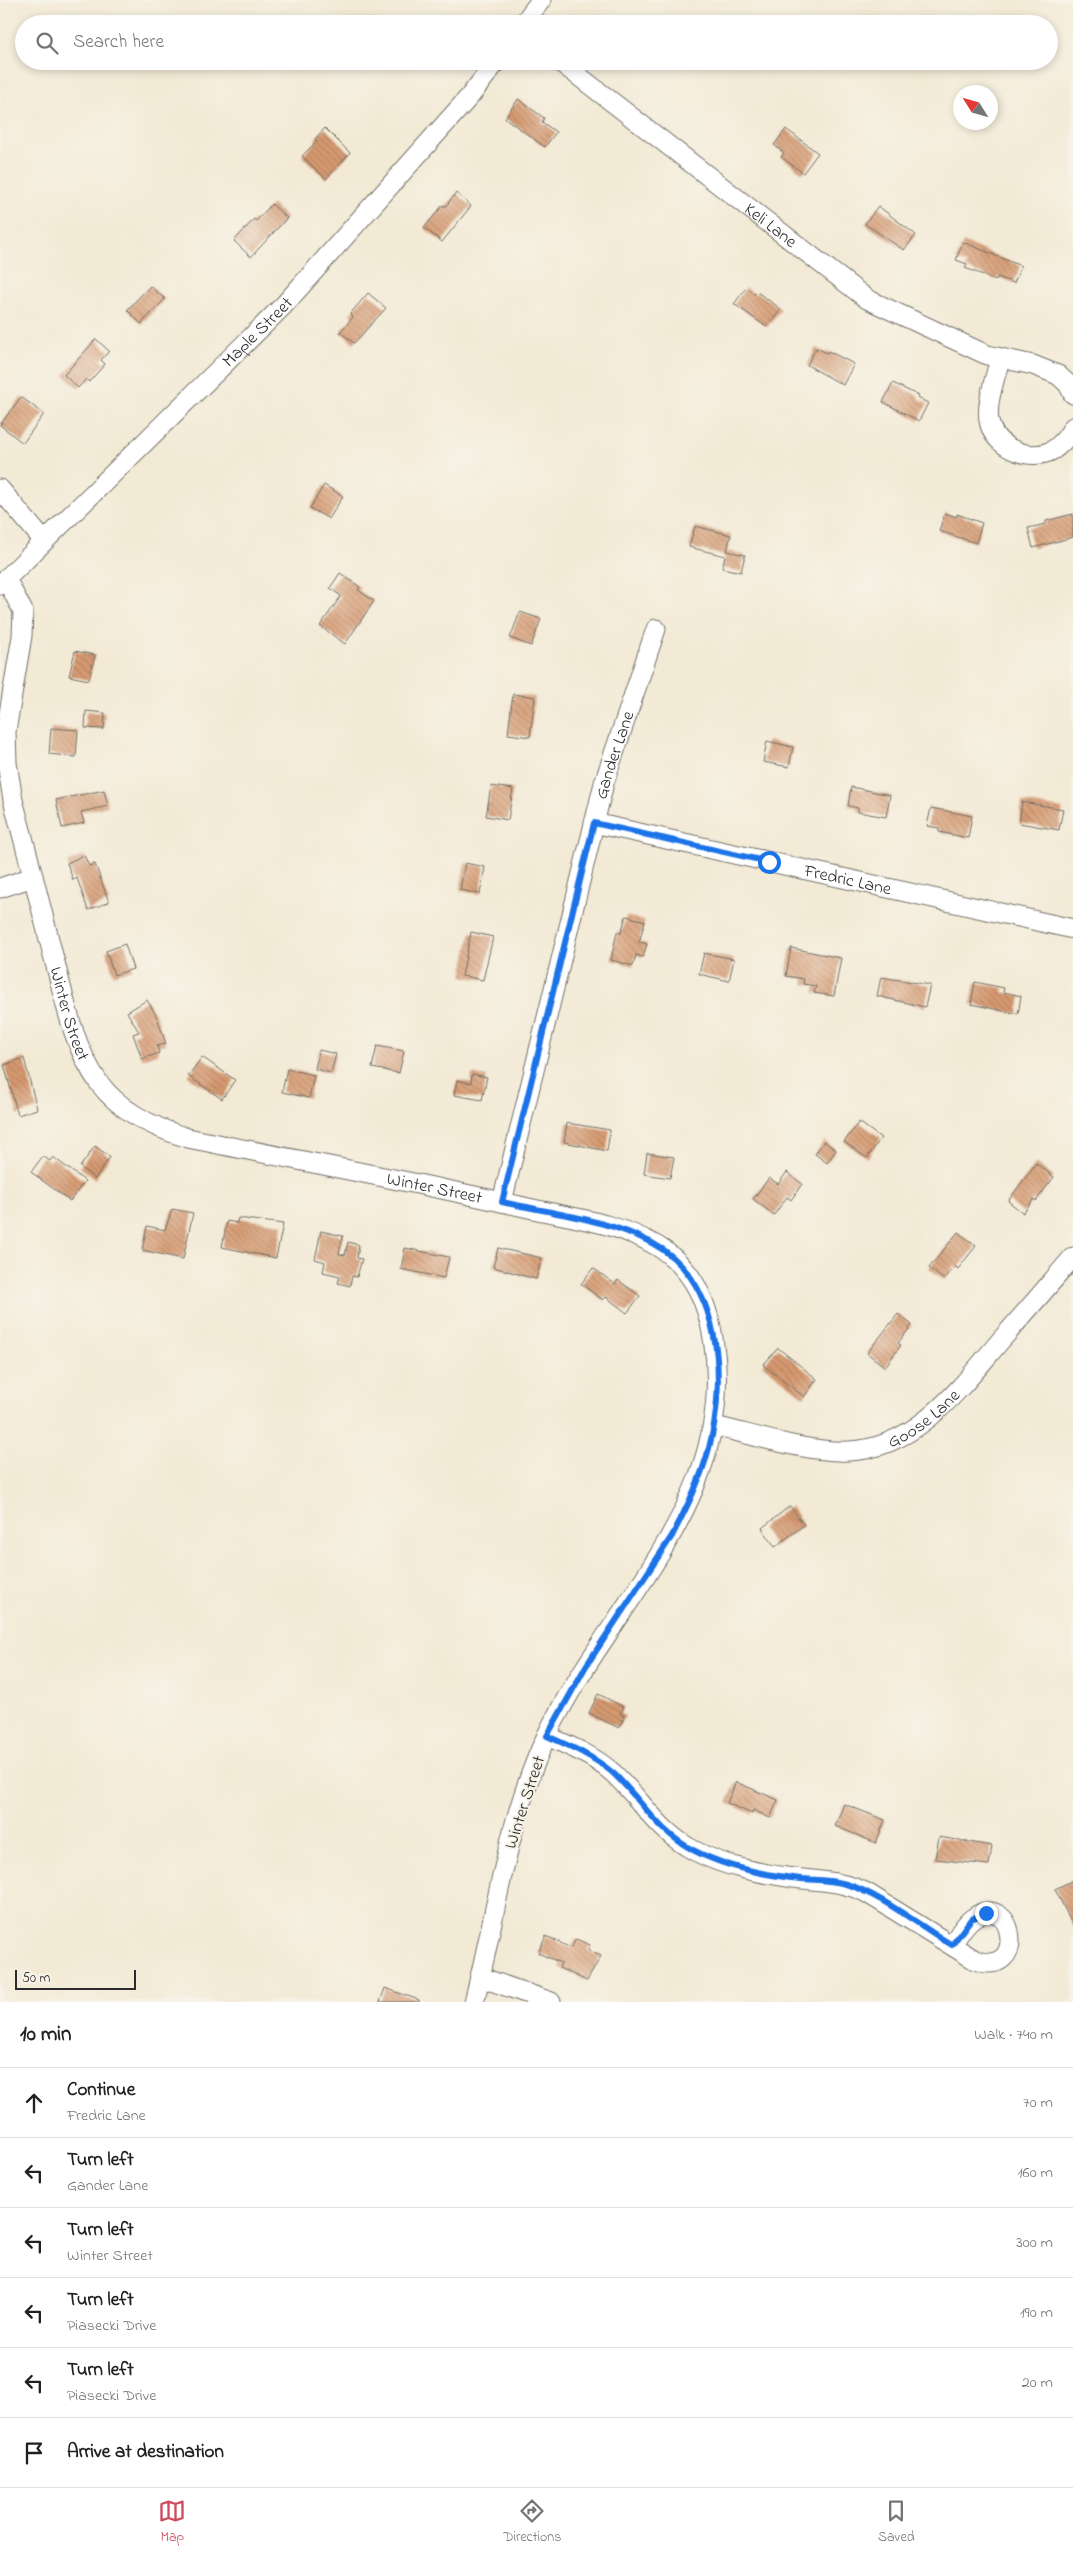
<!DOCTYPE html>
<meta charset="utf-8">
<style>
:root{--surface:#fff;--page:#f6f6f6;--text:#202124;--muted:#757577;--line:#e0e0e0;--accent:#d1495b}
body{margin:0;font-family:"Indie Flower",sans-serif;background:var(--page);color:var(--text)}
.compass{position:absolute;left:953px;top:85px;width:45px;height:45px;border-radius:50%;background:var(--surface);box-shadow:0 2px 8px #0003;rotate:307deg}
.scale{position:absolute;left:15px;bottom:12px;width:121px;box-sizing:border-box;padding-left:5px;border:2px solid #2b2b2b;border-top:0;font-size:14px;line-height:18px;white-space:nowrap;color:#2b2b2b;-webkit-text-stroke:4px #f7f3e8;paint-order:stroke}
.stop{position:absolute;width:15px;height:15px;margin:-11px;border:4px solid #1a73e8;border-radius:50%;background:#fff}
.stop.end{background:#1a73e8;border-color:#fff;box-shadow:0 1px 5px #0008}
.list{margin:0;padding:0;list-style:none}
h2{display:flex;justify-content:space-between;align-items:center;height:65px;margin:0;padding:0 20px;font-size:21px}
h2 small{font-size:16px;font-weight:400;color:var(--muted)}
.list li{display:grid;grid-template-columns:32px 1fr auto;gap:15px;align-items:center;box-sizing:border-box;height:70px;padding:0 20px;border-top:1px solid var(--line)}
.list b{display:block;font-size:19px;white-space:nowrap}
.list p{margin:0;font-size:16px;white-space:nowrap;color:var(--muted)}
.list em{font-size:16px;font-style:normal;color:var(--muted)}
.icon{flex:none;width:28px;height:28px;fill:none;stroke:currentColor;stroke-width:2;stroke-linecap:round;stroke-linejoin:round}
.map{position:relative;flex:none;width:1073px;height:2002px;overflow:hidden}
.search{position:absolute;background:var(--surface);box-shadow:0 2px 8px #0003;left:15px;right:15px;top:15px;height:55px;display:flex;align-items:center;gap:12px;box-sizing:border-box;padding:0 18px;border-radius:28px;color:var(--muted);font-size:19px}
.sheet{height:485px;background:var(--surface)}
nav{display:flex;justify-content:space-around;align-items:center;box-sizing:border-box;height:70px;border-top:1px solid var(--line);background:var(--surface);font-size:14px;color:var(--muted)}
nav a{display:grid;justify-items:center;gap:2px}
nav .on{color:var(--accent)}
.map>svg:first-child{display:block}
.building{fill:url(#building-back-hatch)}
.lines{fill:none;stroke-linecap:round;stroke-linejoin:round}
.minor-casing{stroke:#716e66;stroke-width:21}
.minor{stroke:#fff;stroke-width:19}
.route{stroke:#1a73e8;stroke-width:6}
.labels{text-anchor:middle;stroke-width:4;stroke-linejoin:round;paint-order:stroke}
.street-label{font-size:18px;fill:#2b2b2b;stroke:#f7f3e8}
</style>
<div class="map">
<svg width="1073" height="2002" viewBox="0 0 1073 2002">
<defs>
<pattern id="building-back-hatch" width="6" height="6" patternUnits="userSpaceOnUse" patternTransform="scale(1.25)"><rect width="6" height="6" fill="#d79a71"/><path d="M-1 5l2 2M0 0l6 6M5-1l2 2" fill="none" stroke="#af7e5d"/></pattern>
</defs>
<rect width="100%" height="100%" fill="#f7f3e8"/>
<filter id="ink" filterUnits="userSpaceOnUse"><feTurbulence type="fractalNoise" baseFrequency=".02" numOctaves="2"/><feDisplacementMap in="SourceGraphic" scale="10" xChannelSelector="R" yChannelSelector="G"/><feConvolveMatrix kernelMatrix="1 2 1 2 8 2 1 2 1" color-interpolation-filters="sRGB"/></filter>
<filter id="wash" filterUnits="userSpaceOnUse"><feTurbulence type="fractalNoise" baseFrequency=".0096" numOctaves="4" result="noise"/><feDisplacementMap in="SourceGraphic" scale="20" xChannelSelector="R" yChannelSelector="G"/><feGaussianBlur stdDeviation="1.12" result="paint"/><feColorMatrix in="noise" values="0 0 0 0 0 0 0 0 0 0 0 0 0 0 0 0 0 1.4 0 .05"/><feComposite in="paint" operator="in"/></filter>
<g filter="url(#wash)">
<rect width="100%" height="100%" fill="#f3ead5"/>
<g id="blocks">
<g class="building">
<path d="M518 99 544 118 542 122 556 132 545 147 505 118Z"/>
<path d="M325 128 350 153 326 179 302 156 317 141 315 139Z"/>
<path d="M786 129 818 153 803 173 781 157 784 153 774 145Z"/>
<path d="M456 193 471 206 442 242 424 228 443 205 445 207Z"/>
<path d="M272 204 287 218 251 257 234 241 254 219 256 221Z"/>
<path d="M878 206 916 235 904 250 865 224Z"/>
<path d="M963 242 1021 266 1014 283 997 277 996 280 965 268 967 264 956 260Z"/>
<path d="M150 286 165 299 141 324 127 310Z"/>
<path d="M746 288 755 294 757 292 781 309 767 327 734 304Z"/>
<path d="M368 293 386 308 354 343 340 332 353 317 350 314Z"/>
<path d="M96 339 109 351 101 360 105 364 89 382 86 379 78 388 64 375Z"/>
<path d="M816 348 827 353 828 351 854 364 843 385 807 365Z"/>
<path d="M893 383 919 396 918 398 928 403 919 421 883 402Z"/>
<path d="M21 397 44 414 23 443 0 425Z"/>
<path d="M324 485 343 496 329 519 310 508Z"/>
<path d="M945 513 957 517V514L982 523 976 543 939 531Z"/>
<path d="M1073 514V537L1033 548 1028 528 1046 524V521Z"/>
<path d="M695 526 731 535 727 551 745 555 741 572 722 568 725 556 689 547Z"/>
<path d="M340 573 360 587 358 590 374 601 345 644 320 626 341 596 330 588Z"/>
<path d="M520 612 541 619 531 646 510 638Z"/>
<path d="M75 651 95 655 89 680 69 676Z"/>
<path d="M513 694 535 697 530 737 508 734Z"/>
<path d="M86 711 105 713 104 729 85 728Z"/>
<path d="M51 728 78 730 76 757 49 754Z"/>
<path d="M767 741 793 747 789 767 763 762Z"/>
<path d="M491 786 513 789 508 820 486 816Z"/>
<path d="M851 787 890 795 886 817 858 812V808L848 806Z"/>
<path d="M104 790 108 806 81 812 84 823 62 828 56 800Z"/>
<path d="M1022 802 1063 809 1059 830 1019 823Z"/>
<path d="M931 808 972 816 968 838 939 832V828L927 826Z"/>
<path d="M84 855 89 866 95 864 109 902 88 910 77 878 73 880 67 863Z"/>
<path d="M465 863 485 867 480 894 460 890Z"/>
<path d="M626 916 645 921 639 942 647 944 643 957 636 955 633 966 611 960 617 932 621 933Z"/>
<path d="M471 932 493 937 483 980 462 976Z"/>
<path d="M125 944 133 969 114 975 106 951Z"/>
<path d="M791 948 841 958 834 996 814 993 816 986 803 984 804 979 786 976Z"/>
<path d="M704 953 734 959 729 981 699 974Z"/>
<path d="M881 977 930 985 925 1007 877 996Z"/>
<path d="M975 982 1004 988 1003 992 1021 996 1018 1014 971 1004Z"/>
<path d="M147 1000 157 1017 166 1044 157 1046 159 1053 142 1059 133 1034 139 1032 127 1012Z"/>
<path d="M377 1046 404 1051 399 1073 372 1068Z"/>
<path d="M319 1050 336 1054 331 1073 315 1069Z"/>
<path d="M202 1057 235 1080 222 1099 188 1076Z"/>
<path d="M24 1058 37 1109 18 1115 4 1065Z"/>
<path d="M287 1069 314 1075 309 1098 282 1092Z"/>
<path d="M472 1074 487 1077 482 1100 454 1095 457 1080 471 1083Z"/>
<path d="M859 1122 881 1138 867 1158 844 1142Z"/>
<path d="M567 1123 610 1130 607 1151 564 1142Z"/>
<path d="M824 1141 836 1150 827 1163 815 1154Z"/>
<path d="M95 1146 110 1157 95 1179 80 1167Z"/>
<path d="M647 1153 674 1157 670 1178 644 1174Z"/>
<path d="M43 1156 50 1161 53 1157 85 1181 70 1201 31 1172Z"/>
<path d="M1036 1163 1054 1177 1036 1201 1034 1199 1023 1213 1008 1201Z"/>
<path d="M787 1172 802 1184 791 1200 787 1197 774 1215 753 1199 769 1178 778 1184Z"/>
<path d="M172 1209 193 1213 183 1259 142 1250 147 1226 165 1230Z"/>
<path d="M238 1218 283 1224 276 1258 222 1247 227 1221 237 1223Z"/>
<path d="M321 1231 343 1236 339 1254 345 1255 348 1242 359 1245 357 1258 362 1259 357 1277 352 1276 350 1286 338 1283 340 1276 323 1272 325 1262 315 1259Z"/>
<path d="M958 1232 976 1246 958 1269 955 1266 944 1280 929 1268Z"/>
<path d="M405 1248 449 1257 444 1278 401 1269Z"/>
<path d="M498 1248 542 1258 536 1279 493 1267Z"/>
<path d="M593 1268 615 1284 618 1280 640 1296 627 1313 606 1297 603 1300 581 1284Z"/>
<path d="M898 1314 912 1325 898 1343 901 1345 885 1367 867 1353Z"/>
<path d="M778 1348 817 1379 804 1397 763 1365Z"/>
<path d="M790 1506 804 1525 775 1547 762 1528Z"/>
<path d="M598 1694 624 1707 620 1714 625 1716 619 1728 589 1713Z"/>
<path d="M736 1782 778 1800 770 1818 753 1810 752 1814 727 1803Z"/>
<path d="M844 1804 885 1820 876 1843 835 1826Z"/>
<path d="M939 1837 992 1846 989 1865 935 1859Z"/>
<path d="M1073 1880V1926L1055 1889Z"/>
<path d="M546 1936 571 1948 576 1939 590 1945 588 1950 601 1956 587 1981 559 1968 561 1963 538 1953Z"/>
<path d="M385 1988 419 2000V2002H380Z"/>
</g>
</g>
</g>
<g filter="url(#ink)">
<use href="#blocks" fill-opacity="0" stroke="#716e66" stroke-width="1"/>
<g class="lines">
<defs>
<g id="minor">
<path d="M523 24 541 0"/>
<path id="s1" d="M559 61 867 299 987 355 1033 365 1058 375 1068 384 1073 394"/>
<path d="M1000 358C996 377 984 406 990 425 997 449 1031 462 1053 450 1062 444 1068 436 1073 427"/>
<path d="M0 489 43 540"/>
<path id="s2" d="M6 579 23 611 22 636 6 731 7 763 13 800C27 852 40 903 53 955 65 999 72 1045 99 1083 121 1112 154 1128 188 1138 300 1161 412 1181 524 1207 568 1217 617 1222 657 1246 691 1266 707 1300 713 1338 740 1499 610 1603 547 1735 507 1820 497 1912 474 2002"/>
<path id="s3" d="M0 585 283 306 470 96 497 61"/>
<path id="s4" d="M594 823 1073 929"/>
<path d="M0 888 33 877"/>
<path id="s5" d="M502 1202 604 783 656 629"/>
<path id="s6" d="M714 1426C754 1435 808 1453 849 1451 917 1448 960 1388 1001 1340 1025 1313 1049 1285 1073 1257"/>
<path d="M547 1736C570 1746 594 1756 613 1773 642 1800 657 1831 695 1851 726 1867 759 1873 793 1878 820 1881 843 1881 867 1893L975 1960C1029 1980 1014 1888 973 1918 964 1924 958 1936 952 1945"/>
<path d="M480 1977 551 2002"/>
</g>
</defs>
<use href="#minor" class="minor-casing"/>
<use href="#minor" class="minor"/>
</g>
</g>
<g class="lines" filter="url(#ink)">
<path class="route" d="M769 862 594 823 502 1202C551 1213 607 1219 652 1243 722 1280 727 1380 709 1448 701 1479 687 1507 672 1536L586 1666 547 1736C570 1746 593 1756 613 1773 643 1801 656 1831 695 1851 728 1868 764 1875 801 1879 816 1880 832 1880 846 1884 880 1894 921 1927 952 1945L971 1919 986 1913"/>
</g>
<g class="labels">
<g class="street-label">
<text dy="6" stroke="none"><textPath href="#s1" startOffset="268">Keli Lane</textPath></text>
<text dy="6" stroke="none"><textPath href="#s3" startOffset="361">Maple Street</textPath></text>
<text dy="6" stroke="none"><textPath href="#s5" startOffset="461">Gander Lane</textPath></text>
<text dy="6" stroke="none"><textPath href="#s4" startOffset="260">Fredric Lane</textPath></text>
<text dy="6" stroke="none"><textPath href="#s2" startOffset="448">Winter Street</textPath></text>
<text dy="6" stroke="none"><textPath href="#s2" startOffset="882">Winter Street</textPath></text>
<text dy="6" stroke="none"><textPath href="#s6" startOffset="221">Goose Lane</textPath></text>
<text transform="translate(524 1802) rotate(-72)" y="6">Winter Street</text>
</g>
</g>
</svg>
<svg class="compass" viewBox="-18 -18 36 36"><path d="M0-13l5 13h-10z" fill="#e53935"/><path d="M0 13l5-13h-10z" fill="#757577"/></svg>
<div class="scale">50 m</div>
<div class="stop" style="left:769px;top:862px"></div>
<div class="stop end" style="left:986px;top:1913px"></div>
<div class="search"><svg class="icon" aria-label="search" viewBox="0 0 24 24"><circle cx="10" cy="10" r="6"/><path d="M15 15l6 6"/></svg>Search here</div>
</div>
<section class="sheet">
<h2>10 min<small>Walk · 740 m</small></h2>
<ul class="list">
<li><svg class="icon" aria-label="ahead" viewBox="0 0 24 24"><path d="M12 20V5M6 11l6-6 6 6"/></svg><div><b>Continue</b><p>Fredric Lane</p></div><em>70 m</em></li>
<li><svg class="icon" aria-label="left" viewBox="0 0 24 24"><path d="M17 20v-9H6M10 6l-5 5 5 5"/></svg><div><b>Turn left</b><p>Gander Lane</p></div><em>160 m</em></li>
<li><svg class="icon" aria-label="left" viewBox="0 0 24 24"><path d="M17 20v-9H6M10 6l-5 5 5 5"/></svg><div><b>Turn left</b><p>Winter Street</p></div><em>300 m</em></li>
<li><svg class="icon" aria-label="left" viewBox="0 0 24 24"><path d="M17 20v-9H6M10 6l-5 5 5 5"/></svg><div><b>Turn left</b><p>Piasecki Drive</p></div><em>190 m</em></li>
<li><svg class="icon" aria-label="left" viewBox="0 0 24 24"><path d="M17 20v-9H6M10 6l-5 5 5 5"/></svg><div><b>Turn left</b><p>Piasecki Drive</p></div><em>20 m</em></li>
<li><svg class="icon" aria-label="arrive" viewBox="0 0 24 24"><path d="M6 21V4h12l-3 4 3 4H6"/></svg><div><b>Arrive at destination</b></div></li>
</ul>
</section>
<nav>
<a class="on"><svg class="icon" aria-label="map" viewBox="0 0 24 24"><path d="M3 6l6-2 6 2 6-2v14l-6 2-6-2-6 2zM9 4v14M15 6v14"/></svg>Map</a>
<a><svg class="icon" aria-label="directions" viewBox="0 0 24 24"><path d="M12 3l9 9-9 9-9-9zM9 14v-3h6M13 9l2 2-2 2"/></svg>Directions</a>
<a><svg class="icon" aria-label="saved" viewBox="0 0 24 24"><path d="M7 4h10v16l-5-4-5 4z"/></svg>Saved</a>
</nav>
